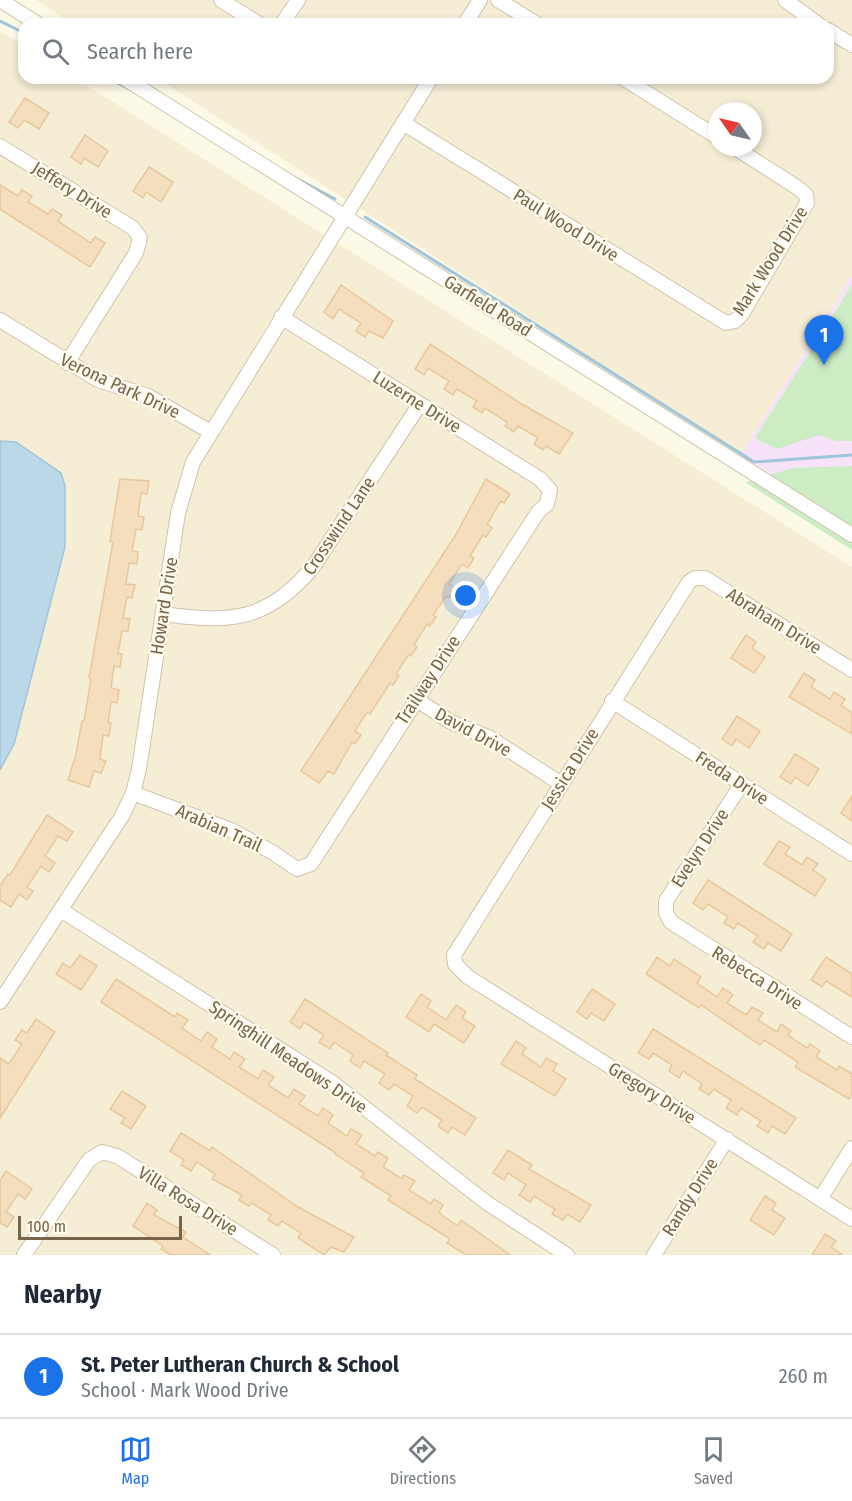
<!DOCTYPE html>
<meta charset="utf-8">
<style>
:root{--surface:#fff;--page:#f2f2f3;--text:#1f2937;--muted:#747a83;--line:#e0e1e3;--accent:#1a73e8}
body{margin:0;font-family:"Fira Sans Condensed",sans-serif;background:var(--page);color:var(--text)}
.compass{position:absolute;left:708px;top:102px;width:54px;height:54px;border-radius:50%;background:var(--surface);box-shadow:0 3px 9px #0003;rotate:304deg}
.scale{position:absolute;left:18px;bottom:15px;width:164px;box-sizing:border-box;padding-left:6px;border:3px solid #78644a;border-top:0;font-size:16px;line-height:21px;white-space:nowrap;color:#78644a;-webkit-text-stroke:4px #fffcee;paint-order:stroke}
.you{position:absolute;left:466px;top:596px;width:21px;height:21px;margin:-15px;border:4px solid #fff;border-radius:50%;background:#1a73e8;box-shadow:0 0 0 9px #1a73e833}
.badge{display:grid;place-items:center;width:39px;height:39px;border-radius:50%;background:var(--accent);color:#fff;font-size:20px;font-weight:700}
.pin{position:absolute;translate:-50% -50px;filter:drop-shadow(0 2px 3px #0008)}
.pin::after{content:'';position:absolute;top:32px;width:21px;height:18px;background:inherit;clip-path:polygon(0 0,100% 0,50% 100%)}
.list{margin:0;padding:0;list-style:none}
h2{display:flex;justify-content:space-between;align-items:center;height:78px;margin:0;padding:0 24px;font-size:26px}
h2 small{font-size:20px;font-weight:400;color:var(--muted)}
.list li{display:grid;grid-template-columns:39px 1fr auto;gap:18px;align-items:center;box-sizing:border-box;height:84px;padding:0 24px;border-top:2px solid var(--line)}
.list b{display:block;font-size:22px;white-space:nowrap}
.list p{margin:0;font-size:20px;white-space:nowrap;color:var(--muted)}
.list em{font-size:20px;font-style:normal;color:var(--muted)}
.icon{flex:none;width:33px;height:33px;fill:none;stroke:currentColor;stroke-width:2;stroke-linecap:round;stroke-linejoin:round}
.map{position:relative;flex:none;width:852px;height:1255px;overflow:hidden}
.search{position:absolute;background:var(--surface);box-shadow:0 3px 9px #0003;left:18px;right:18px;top:18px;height:66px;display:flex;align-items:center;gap:15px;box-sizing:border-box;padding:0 21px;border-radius:18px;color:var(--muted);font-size:22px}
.sheet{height:162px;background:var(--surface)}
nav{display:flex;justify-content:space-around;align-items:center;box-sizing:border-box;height:84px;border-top:2px solid var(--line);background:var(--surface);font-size:16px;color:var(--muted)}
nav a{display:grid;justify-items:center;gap:3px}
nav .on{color:var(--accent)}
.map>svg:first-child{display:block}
.residential{fill:#f5edd4;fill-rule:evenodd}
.education{fill:#f6e3fa}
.green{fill:#ccecc4}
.water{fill:#bad8e8;stroke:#9fc5da;stroke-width:1.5}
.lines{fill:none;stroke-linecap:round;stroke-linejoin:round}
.stream{stroke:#9fc5da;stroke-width:3}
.building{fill:#f4debd;stroke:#e7c89d;stroke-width:1.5}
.minor-casing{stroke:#d0c3ac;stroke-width:16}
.minor{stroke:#fff;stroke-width:14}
.labels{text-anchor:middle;stroke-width:4.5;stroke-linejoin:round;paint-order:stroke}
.street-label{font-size:18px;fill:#78644a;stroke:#fffcee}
</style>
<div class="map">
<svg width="852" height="1255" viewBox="0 0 852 1255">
<rect width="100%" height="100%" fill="#fdf9e7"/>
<g class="residential">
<path d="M36 0H852V276L741 454 157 78H828V24H73ZM717 111H753V147H717Z"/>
<path d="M0 31 24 46V78H75L852 567V1255H0Z"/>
</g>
<path class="education" d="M852 276V526L741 454Z"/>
<g class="green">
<path d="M852 285V441H836L819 435 777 449 755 438Z"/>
<path d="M852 466V550L745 482 793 468Z"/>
</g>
<path class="water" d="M0 441 16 442 61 473 65 486V547L14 744 0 770Z"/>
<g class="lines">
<g class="stream">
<path d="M0 21 24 33"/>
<path d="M108 78 133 91"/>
<path d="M292 176 335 199"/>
<path d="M365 217 754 462 852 455"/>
</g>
</g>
<g class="building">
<path d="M25 98 49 113 39 129 24 120 18 128 9 122Z"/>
<path d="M85 135 108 151 98 167 84 158 81 164 71 157Z"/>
<path d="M149 167 173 182 161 202 146 192 143 198 133 191Z"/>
<path d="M0 185 18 196 22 190 32 196 28 202 48 214 52 209 62 215 58 221 91 243 95 237 105 243 90 267 0 209Z"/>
<path d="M341 285 393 321 383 338 369 331 365 337 356 331 361 323 339 309 333 319 324 312Z"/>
<path d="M430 344 520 403 573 433 559 454 546 446 543 450 534 444 538 438 518 426 514 432 505 426 507 422 485 408 482 413 473 407 477 401 457 389 453 395 444 389 449 381 428 368 424 375 415 369Z"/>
<path d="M120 479 149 481 147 494 141 493 138 516 144 517 142 530 136 529 132 551 138 552 137 564 129 563 126 584 135 585 132 598 127 597 123 618 130 619 128 631H122L118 653 122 654 120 667 114 666 111 688 119 690 117 703 111 702 108 723H111L109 736 103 735 100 759 106 761 101 773 94 771 89 787 68 780 76 754 82 721H84L91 679 89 678 113 542 110 541Z"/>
<path d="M486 479 510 494 504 503 501 501 487 524 492 528 486 537 483 535 470 556 474 558 468 568 462 564 449 584 455 588 449 598 446 596 433 615 436 617 430 626 427 624 414 645 417 647 411 656 409 654 396 674 399 676 393 685 390 683 370 714 367 712 355 731 361 735 355 744 352 742 334 774 328 771 319 783 301 771 455 536Z"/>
<path d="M746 635 756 642 752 648 765 657 754 673 731 658Z"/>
<path d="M804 673 815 680 811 687 830 699 834 692 845 699 841 705 852 713V734L789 697Z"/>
<path d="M737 716 760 731 749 748 736 739 732 746 722 739Z"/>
<path d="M795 754 819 769 808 786 795 777 791 784 780 777Z"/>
<path d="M852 796V821L841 813Z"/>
<path d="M47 815 73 832 67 841 58 836 45 856 55 863 49 872 41 866 27 887 33 891 27 900 19 894 11 907 0 900V886L8 874 10 875Z"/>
<path d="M779 841 790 847 785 854 802 865 807 857 818 864 813 870 826 879 815 896 764 864Z"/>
<path d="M708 880 792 934 781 951 768 943 764 949 753 942 758 936 738 923 734 929 724 923 728 917 708 904 703 910 693 903Z"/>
<path d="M80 955 97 966 81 990 56 974 63 963 70 968Z"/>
<path d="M657 957 670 966 674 959 701 977 697 983 717 997 723 988 733 995 727 1003 746 1015 752 1007 763 1013 758 1020 777 1032 781 1024 791 1031 788 1035 807 1048 810 1044 820 1051 816 1057 837 1070 839 1066 852 1074V1094L849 1099 795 1067 798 1062 764 1040 760 1045 701 1005 699 1008 646 974Z"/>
<path d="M826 957 852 974V997L826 981 822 987 811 980Z"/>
<path d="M116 979 175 1017 177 1013 188 1020 182 1028 201 1041 207 1032 217 1039 212 1047 230 1059 234 1052 245 1059 239 1067 258 1079 263 1070 274 1077 268 1085 288 1098 294 1089 305 1096 299 1104 318 1116 323 1108 333 1115 328 1123 347 1136 351 1129 362 1135 356 1144 375 1156 378 1152 388 1158 383 1167 402 1179 404 1175 415 1181 409 1190 431 1204 434 1199 443 1205 439 1212 443 1216 458 1226 461 1220 510 1255H466L447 1243 450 1239 388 1200 391 1196 361 1177 364 1173 335 1154 336 1153 101 1002Z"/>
<path d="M592 989 615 1004 604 1021 591 1013 587 1019 577 1012Z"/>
<path d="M421 994 431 1001 427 1007 446 1020 456 1005 466 1012 462 1018 475 1026 464 1043 434 1024 429 1032 406 1017Z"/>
<path d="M305 999 388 1053 386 1055 417 1075 415 1079 476 1118 465 1135 452 1127 448 1133 438 1126 442 1120 422 1107 417 1113 407 1106 413 1096 394 1084 389 1090 379 1083 385 1074 364 1061 360 1068 350 1061 353 1055 334 1042 330 1049 319 1042 324 1035 304 1022 300 1029 290 1022Z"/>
<path d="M36 1019 55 1032 0 1118V1058L9 1064 22 1044 15 1040 22 1030 27 1033Z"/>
<path d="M653 1029 796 1118 785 1134 772 1126 768 1133 757 1126 761 1121 741 1108 737 1115 726 1108 731 1100 714 1089 709 1095 699 1089 702 1084 683 1071 679 1078 669 1071 672 1065 653 1053 649 1059 638 1053Z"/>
<path d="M516 1041 526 1048 522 1054 541 1067 546 1058 557 1064 553 1071 566 1079 555 1096 501 1064Z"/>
<path d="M122 1091 146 1106 131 1129 121 1123 125 1118 110 1109Z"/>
<path d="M181 1133 210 1151 212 1147 298 1207 354 1237 344 1252 331 1247 324 1255 298 1238 301 1233 282 1221 278 1226 268 1220 271 1215 252 1203 249 1206 239 1200 242 1195 212 1179 215 1174 197 1162 191 1171 181 1165 184 1160 170 1151Z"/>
<path d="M508 1150 532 1165 529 1169 591 1205 580 1222 567 1214 563 1220 552 1214 555 1209 534 1196 530 1202 519 1195 526 1185 508 1173 504 1180 493 1173Z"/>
<path d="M6 1171 32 1189 25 1199 18 1194 6 1212 14 1217 7 1227 0 1223V1180Z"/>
<path d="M765 1196 776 1203 772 1210 785 1218 774 1235 750 1220Z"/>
<path d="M147 1203 157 1210 154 1215 186 1232 183 1237 210 1255H171L161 1249 163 1246 133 1226Z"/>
<path d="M825 1234 836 1241 831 1247 843 1255H812Z"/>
</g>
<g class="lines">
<defs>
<g id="minor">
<path d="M0 0 38 24"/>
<path d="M221 0 259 24"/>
<path d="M498 0 537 24"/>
<path d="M785 0 818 24"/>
<path d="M282 24 298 0"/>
<path d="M465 24 480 0"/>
<path d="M828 30 852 45"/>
<path d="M124 78 852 535"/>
<path d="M623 78 717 137"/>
<path d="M403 123 726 323 735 321 742 314 807 203 806 195 798 188 734 147"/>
<path d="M0 146 133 228 140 238 136 253 67 363"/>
<path d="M0 320 98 380 148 396 209 431"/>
<path d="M163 614C230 623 267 622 313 567L420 404"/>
<path d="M852 670 705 578H695L689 582 454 955 455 964 468 977 852 1219"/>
<path d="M416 699 449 721 490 738 560 783"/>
<path d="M612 701 852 854"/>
<path d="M741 785 666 901V913L671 922 852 1037"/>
<path d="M133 793 231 830 272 852 297 869 311 864 538 512 547 504 550 490 540 479 281 317"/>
<path d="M61 910 333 1083 487 1203 567 1255"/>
<path d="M0 1002 122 816 133 793 139 769 178 513 193 462 431 78"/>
<path d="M820 1199 852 1148"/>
<path d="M24 1255 89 1160 102 1152 117 1156 273 1255"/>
<path d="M654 1255 727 1139"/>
</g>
</defs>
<use href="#minor" class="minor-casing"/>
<use href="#minor" class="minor"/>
</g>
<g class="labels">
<g class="street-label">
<text transform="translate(72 190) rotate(32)" y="6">Jeffery Drive</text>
<text transform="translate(566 225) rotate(32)" y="6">Paul Wood Drive</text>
<text transform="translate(770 261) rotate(-58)" y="6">Mark Wood Drive</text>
<text transform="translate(488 306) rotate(32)" y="6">Garfield Road</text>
<text transform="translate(120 386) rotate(25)" y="6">Verona Park Drive</text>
<text transform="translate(417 402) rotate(32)" y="6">Luzerne Drive</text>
<text transform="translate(339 526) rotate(-56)" y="6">Crosswind Lane</text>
<text transform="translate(164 606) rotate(-81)" y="6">Howard Drive</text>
<text transform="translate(774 621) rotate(32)" y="6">Abraham Drive</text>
<text transform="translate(428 680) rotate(-57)" y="6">Trailway Drive</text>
<text transform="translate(473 732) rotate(28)" y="6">David Drive</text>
<text transform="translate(570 769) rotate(-58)" y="6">Jessica Drive</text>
<text transform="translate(732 778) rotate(33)" y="6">Freda Drive</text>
<text transform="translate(219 828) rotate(24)" y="6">Arabian Trail</text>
<text transform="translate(700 848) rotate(-57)" y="6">Evelyn Drive</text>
<text transform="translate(757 978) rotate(32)" y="6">Rebecca Drive</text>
<text transform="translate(288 1057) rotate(34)" y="6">Springhill Meadows Drive</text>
<text transform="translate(652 1093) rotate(32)" y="6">Gregory Drive</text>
<text transform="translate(690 1197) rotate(-58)" y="6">Randy Drive</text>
<text transform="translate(188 1201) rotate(32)" y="6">Villa Rosa Drive</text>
</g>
</g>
</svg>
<svg class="compass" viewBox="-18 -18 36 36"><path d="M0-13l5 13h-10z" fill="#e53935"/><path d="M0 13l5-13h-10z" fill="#747a83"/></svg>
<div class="scale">100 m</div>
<div class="you"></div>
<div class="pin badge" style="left:824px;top:365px">1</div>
<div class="search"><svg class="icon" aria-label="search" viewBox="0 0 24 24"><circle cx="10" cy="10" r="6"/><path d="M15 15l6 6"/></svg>Search here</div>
</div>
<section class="sheet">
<h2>Nearby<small></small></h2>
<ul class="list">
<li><span class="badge">1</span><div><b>St. Peter Lutheran Church &amp; School</b><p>School · Mark Wood Drive</p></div><em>260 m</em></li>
</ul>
</section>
<nav>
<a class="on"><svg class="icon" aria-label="map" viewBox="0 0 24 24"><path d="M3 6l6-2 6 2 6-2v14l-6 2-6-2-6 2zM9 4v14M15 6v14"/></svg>Map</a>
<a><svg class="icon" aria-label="directions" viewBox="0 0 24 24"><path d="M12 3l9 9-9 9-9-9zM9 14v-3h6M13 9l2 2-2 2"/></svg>Directions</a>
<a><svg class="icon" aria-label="saved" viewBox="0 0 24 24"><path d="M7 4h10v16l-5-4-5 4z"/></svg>Saved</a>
</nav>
